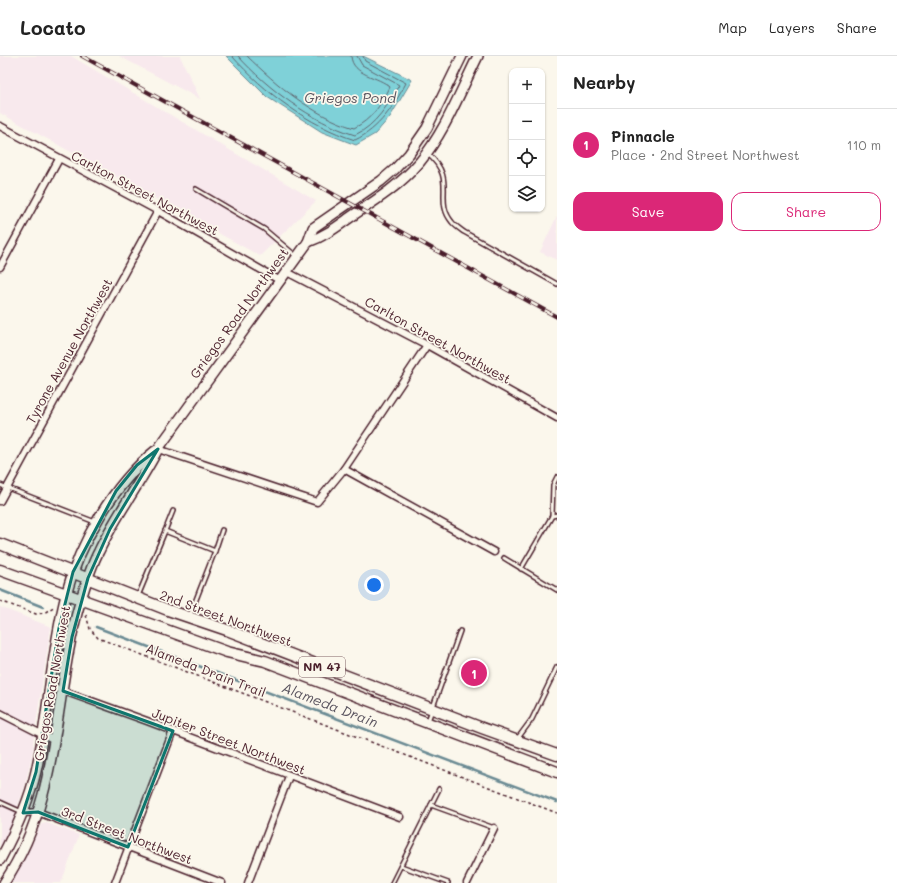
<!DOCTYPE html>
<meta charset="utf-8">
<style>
:root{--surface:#fff;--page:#f2f2f2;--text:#222;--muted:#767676;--line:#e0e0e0;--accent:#db2777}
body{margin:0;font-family:Mali,sans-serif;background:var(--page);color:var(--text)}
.controls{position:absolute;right:12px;top:12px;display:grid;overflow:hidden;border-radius:8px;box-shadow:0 1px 3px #0004}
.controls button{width:36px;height:36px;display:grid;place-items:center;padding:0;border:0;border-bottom:1px solid var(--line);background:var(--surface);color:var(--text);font:20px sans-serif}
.you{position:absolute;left:374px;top:529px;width:14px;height:14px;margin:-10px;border:3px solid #fff;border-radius:50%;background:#1a73e8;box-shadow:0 0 0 6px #1a73e833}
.badge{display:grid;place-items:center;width:26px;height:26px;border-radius:50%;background:var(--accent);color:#fff;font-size:13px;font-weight:700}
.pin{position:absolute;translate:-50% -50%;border:2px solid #fff;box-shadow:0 1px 4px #0006}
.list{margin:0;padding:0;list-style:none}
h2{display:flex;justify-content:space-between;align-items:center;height:52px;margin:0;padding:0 16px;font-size:17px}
h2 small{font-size:13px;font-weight:400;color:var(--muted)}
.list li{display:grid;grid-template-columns:26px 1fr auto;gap:12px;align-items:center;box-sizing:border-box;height:72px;padding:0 16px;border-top:1px solid var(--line)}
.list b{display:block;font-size:15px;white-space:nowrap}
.list p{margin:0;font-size:13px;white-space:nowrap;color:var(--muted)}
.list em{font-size:13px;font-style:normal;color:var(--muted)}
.actions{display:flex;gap:8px;padding:12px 16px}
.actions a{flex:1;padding:9px 0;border:1px solid var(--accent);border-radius:12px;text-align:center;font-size:14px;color:var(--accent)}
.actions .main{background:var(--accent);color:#fff}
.icon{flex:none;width:22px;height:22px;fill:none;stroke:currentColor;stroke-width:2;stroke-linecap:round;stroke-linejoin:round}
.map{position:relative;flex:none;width:557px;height:827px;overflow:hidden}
header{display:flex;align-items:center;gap:24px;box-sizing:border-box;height:56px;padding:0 20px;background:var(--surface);border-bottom:1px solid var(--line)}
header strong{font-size:19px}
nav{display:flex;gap:22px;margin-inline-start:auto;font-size:14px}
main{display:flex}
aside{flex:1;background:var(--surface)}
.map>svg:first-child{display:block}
.built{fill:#f8e9ed}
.water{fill:#7fd1d8;stroke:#6a8a93}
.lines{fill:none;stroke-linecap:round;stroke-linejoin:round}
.shore{stroke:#5f6670;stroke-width:1}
.stream{stroke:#6a8a93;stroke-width:2.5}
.lane-casing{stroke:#4a1f2b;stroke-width:6}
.street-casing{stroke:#4a1f2b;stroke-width:9}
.secondary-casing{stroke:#4a1f2b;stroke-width:12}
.primary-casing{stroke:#4a1f2b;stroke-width:13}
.path{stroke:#4a1f2b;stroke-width:1.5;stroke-dasharray:3 3;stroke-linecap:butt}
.lane{stroke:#fbf7ec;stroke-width:3}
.street{stroke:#fbf7ec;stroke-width:6}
.secondary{stroke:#fbf7ec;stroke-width:9}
.primary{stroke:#fbf7ec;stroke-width:10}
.rail-casing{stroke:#4a1f2b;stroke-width:4}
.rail{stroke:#fbf7ec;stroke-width:2.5;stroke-dasharray:8;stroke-linecap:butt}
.marked{fill:#0f766e;fill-opacity:0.2;stroke:#0f766e;stroke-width:3;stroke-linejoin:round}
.labels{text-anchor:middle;stroke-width:3.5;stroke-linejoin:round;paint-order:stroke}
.shield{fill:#fbf7ec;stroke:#7f6065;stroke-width:1}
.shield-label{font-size:12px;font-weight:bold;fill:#4a1f2b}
.street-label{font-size:13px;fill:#4a1f2b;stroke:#fbf7ec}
.water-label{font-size:14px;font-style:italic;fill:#5a545f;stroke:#fbf7ec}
</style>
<header>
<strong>Locato</strong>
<nav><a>Map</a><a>Layers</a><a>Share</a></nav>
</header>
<main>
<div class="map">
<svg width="557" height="827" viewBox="0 0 557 827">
<rect width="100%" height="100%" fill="#fbf7ec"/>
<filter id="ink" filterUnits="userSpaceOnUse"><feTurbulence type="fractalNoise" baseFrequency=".025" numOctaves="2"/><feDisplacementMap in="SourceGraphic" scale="8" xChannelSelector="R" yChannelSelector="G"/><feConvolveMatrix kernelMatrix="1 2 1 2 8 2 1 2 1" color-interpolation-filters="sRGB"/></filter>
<g filter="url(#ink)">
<g class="built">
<path d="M0 0H71L316 145 260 200 0 57Z"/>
<path d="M119 0H180L200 43Z"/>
<path d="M557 160V204L540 196Z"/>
<path d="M0 551 51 571 33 687 34 690 25 730 13 764 0 791Z"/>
<path d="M47 767 79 779 61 827H11L24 805 41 768Z"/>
</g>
<path class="water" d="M226 0H363L412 24 390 61 375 78 356 89 322 76 267 41Z"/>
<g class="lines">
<g class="shore">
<path d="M232 0C265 37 308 69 355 84 379 73 394 50 406 27L365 5 363 0"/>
<path d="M238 0C269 34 311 65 355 79 376 69 388 49 399 29L362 9 357 0"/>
<path d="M247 0C278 30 312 59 354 72 371 64 382 48 390 31 379 20 352 20 351 0"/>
</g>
<g class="stream">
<path d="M0 534 43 551"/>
<path d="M96 571 557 746"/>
</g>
<defs>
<g id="lane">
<path d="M428 98C458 124 433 143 452 166 455 170 460 173 464 176L557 228"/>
<path d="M196 133 264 173 296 200"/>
<path d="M0 429 95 466"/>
<path d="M552 460 553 429 557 421"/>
<path d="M165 475 173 455"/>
<path d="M215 495 222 474"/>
<path d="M504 502 557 534"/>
<path d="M521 513 552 460 557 459"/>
<path d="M138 540 165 475 215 495 190 559"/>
<path d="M428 665 460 575"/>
<path d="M518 682 532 663 557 611"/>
<path d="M0 746 22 756"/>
<path d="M431 749 494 772"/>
<path d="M401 810 448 827"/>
<path d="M392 827 439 733"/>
</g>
<g id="street">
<path d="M0 70 158 155 279 224"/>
<path d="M0 211 59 103"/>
<path d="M285 215 427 289 557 362"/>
<path d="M158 393 317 446 344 413 427 289"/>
<path d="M344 413 494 496"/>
<path d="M0 445 158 155"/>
<path d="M50 630 147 665 400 761"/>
<path d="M0 657 55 685"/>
<path d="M23 757 38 756 222 827"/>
<path d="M115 827 173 675"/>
<path d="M248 827 289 720"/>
<path d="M467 827 494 772"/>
</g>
<g id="secondary">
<path d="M308 186C326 180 339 169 355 158 378 143 401 128 419 107 445 76 460 36 478 0"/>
<path d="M0 804C15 776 29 747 36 715 49 657 51 596 66 539 80 486 113 429 155 395"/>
<path d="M4 827C63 739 52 639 81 543 86 527 91 510 99 495 116 459 140 428 158 393L308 186 313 172 381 125 395 113 409 98 427 72 462 0"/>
</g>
<g id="primary">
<path d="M0 488 168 554 227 574 482 672 557 699"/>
<path d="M0 514 227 596 265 605 557 716"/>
</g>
</defs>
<use href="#lane" class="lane-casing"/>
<use href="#street" class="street-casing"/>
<use href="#secondary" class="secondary-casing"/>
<use href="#primary" class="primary-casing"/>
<g class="path">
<path d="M0 545 36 558 44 557 55 550"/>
<path d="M86 559 90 573 98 582 557 757"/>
</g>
<use href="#lane" class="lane"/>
<use href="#street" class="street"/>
<use href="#secondary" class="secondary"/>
<use href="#primary" class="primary"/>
<defs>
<path id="rail" d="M82 0 557 261"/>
</defs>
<use href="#rail" class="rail-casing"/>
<use href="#rail" class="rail"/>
</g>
</g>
<path class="marked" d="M158 393 110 473 88 522 72 581 63 635 173 675 128 791 38 756 23 757 36 716 59 572 73 516 116 435 137 409Z"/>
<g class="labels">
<rect class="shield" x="299" y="601" width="46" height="20" rx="3"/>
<g class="shield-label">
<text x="322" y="615">NM 47</text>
</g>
<g class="street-label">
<text transform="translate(145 137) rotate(28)" y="5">Carlton Street Northwest</text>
<text transform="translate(239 257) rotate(-54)" y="5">Griegos Road Northwest</text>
<text transform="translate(438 284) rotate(29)" y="5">Carlton Street Northwest</text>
<text transform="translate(69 295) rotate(-61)" y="5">Tyrone Avenue Northwest</text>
<text transform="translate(226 562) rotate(20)" y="5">2nd Street Northwest</text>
<text transform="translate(206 614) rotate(21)" y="5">Alameda Drain Trail</text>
<text transform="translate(52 627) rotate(-80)" y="5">Griegos Road Northwest</text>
<text transform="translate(229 685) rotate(21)" y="5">Jupiter Street Northwest</text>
<text transform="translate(127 779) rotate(21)" y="5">3rd Street Northwest</text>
</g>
<g class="water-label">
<text x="350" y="47">Griegos Pond</text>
<text transform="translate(330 649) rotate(21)" y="5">Alameda Drain</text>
</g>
</g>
</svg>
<div class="controls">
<button>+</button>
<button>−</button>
<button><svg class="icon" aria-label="locate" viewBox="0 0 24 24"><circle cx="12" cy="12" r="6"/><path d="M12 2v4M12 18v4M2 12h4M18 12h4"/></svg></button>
<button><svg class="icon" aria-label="layers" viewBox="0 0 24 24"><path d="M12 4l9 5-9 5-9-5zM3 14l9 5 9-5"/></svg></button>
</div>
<div class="you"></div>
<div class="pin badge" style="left:474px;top:617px">1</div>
</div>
<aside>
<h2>Nearby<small></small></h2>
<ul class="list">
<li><span class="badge">1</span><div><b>Pinnacle</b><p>Place · 2nd Street Northwest</p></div><em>110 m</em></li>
</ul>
<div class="actions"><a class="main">Save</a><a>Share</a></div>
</aside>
</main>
